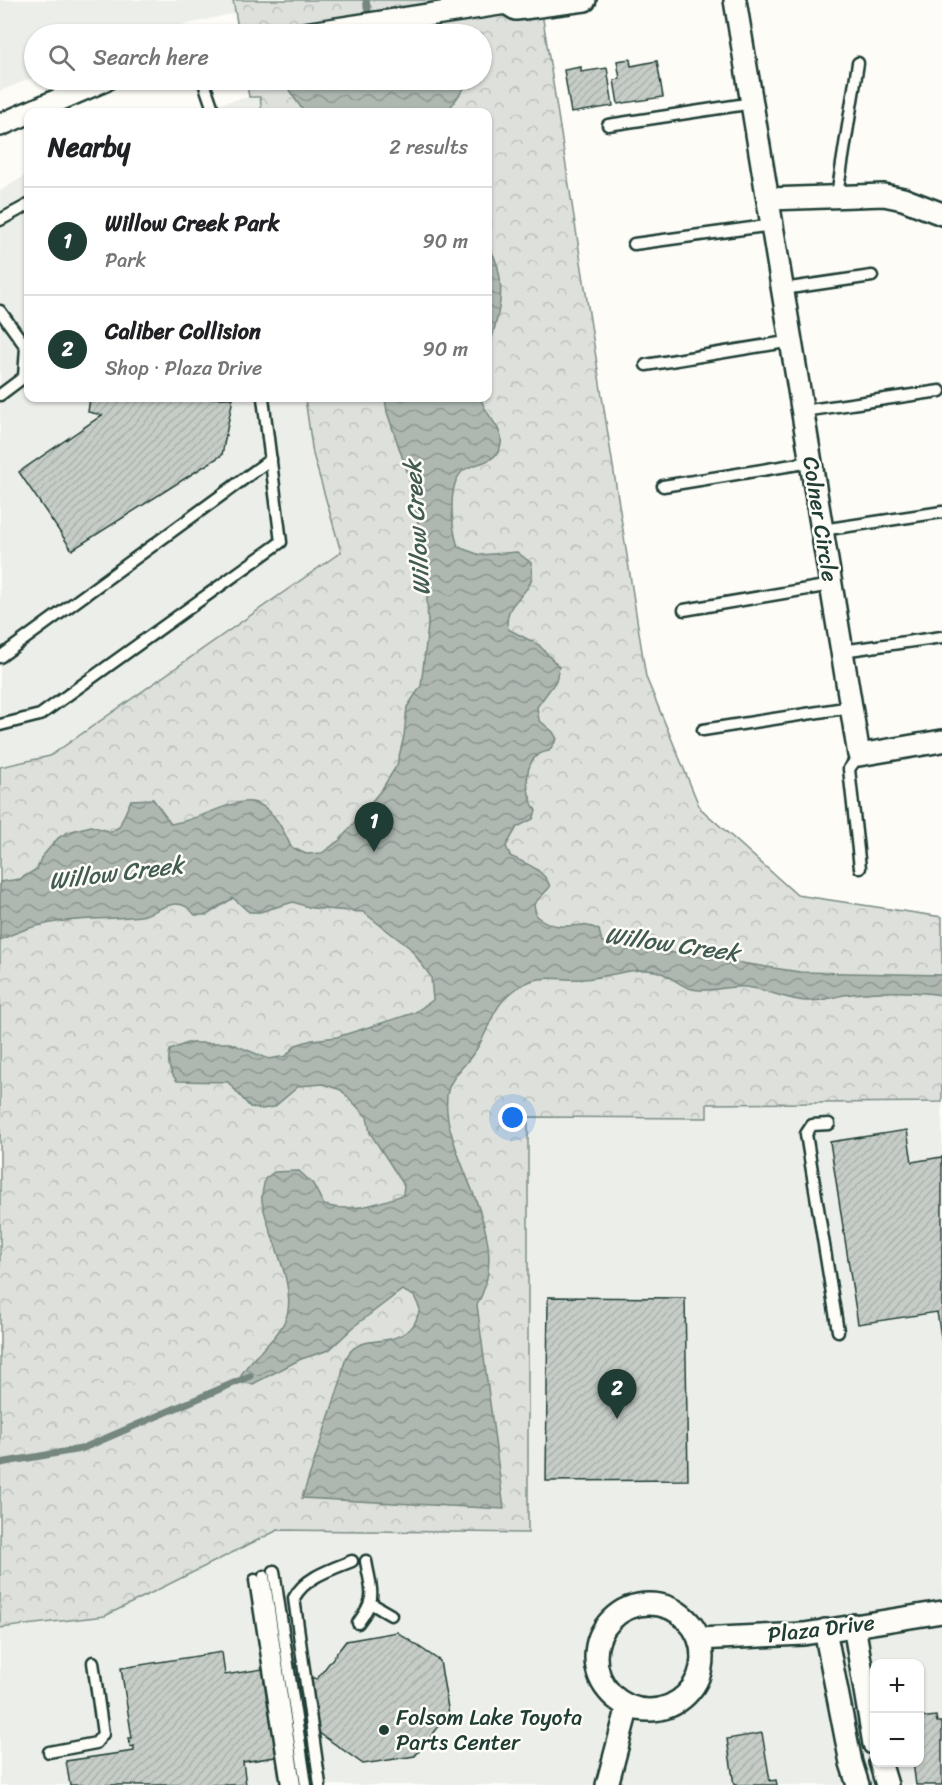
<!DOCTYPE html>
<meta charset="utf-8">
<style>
:root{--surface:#fff;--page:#f6f6f6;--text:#202124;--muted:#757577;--line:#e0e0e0;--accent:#1f3d34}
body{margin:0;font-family:Sriracha,sans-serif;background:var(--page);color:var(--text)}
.controls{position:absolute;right:18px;bottom:18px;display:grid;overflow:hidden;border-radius:12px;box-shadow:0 2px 4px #0004}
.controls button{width:54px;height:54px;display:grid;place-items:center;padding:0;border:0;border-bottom:2px solid var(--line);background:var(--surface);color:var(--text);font:30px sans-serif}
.you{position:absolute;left:513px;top:1118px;width:21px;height:21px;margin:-15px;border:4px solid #fff;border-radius:50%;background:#1a73e8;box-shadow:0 0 0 9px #1a73e833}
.badge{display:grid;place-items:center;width:39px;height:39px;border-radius:50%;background:var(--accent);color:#fff;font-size:20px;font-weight:700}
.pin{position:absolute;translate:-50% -50px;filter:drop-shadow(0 2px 3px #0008)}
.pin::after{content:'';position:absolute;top:32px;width:21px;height:18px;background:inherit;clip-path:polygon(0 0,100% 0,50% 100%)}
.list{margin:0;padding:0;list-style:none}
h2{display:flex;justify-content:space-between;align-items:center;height:78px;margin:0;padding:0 24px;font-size:26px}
h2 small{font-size:20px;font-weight:400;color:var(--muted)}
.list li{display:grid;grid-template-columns:39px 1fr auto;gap:18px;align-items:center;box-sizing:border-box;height:108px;padding:0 24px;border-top:2px solid var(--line)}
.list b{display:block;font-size:22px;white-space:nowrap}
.list p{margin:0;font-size:20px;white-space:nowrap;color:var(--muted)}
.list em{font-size:20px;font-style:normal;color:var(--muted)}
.icon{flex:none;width:33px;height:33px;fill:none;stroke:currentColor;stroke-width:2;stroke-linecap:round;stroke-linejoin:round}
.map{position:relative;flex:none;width:942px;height:1785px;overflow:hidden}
.search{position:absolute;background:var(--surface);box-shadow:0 2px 4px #0004;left:24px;top:24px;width:468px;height:66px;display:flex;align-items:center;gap:15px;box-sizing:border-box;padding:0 21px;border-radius:33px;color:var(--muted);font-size:22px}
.panel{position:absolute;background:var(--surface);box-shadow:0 2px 4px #0004;left:24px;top:108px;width:468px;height:294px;border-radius:12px}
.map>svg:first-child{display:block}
.built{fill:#eceee9;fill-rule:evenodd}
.park{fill:url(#park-crowns);stroke:#7e8e88;stroke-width:1.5}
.water{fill:url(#water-waves);stroke:#75877f;stroke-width:1.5}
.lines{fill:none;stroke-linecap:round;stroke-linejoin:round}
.stream{stroke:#75877f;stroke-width:7}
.building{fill:url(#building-hatch);stroke:#1f3d34;stroke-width:1.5}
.service-casing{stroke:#1f3d34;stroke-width:15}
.minor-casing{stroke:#1f3d34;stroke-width:26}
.service{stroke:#fdfcf7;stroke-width:10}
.minor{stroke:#fdfcf7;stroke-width:21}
.poi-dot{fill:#1f3d34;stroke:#fdfcf7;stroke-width:2}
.labels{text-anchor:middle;stroke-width:5;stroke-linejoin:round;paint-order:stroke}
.street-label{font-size:22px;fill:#1f3d34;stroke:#fdfcf7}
.poi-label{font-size:22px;fill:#1f3d34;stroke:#fdfcf7;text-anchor:start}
.water-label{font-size:24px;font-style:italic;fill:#435c53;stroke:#fdfcf7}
</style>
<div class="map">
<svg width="942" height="1785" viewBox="0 0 942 1785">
<defs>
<pattern id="park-crowns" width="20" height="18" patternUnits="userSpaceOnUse" patternTransform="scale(1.5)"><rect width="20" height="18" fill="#dde0db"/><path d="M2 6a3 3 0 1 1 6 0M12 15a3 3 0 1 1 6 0" fill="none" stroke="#bdc1bd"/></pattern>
<pattern id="water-waves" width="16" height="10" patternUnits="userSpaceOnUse" patternTransform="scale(1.5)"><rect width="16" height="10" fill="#aeb8b1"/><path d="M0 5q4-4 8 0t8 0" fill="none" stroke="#8d9791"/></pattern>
<pattern id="building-hatch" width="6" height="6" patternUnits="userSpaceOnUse" patternTransform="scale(1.5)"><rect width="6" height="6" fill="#c6cdc7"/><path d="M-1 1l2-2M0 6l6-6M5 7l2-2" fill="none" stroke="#aab1ac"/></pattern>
</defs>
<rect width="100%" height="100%" fill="#fdfcf7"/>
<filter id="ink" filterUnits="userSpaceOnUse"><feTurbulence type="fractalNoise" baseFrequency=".0167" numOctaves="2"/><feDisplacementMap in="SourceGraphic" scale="12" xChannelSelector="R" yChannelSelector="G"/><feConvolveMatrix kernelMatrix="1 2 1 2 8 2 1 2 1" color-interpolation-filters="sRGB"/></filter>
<g filter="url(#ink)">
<g class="built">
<path d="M0 0H233L235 13 146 34H34V77L0 91Z"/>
<path d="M249 97H260L262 112H181Z"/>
<path d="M28 174V398H305L313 454 341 552 50 756 0 767V191Z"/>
<path d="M942 1102V1785H0V1628L105 1616 278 1530 528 1533V1117L706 1118 707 1104ZM874 1664H920V1762H874Z"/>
</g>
<path class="park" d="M233 0H540L646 677 700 808 797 895 942 917V1102L707 1104V1118L528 1117V1533L278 1530 105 1616 0 1628V767L50 756 341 552 313 454 305 398H488V112H262L260 97H249L246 80H482V34H239Z"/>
<g class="water">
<path d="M289 80H470L447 112H304L289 90Z"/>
<path d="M488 246C510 277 499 317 488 350Z"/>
<path d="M385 398H481C483 413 504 428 501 444 497 464 476 462 464 470 446 484 452 528 458 547L480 555 517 552 531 563C540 596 501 597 508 629L539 645 559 667 556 681 537 707 539 720 553 732 557 739 549 751C521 755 524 792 536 811L533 819 517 827 506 846 510 856C526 863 545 870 550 887L534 904 536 916C563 937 577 917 599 930L602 942 800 972 942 975V995C913 991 881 991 852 994 837 995 822 1002 807 1001 786 1000 767 989 746 987 728 985 709 993 692 989 679 986 668 973 655 971 629 967 610 977 584 979 561 981 541 972 519 987 492 1005 493 1021 479 1045 460 1077 441 1076 448 1120 460 1182 512 1242 477 1305L504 1509 302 1498 341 1380C347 1322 384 1355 412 1327 416 1323 418 1314 420 1309L414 1296 402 1290 357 1324 329 1350 301 1359 253 1384 242 1383 241 1375C253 1354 277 1341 286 1318 298 1286 267 1234 262 1201 261 1194 264 1186 265 1179L274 1172 299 1171 313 1184 324 1205C352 1213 376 1204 403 1195L404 1185 370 1133 367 1117 341 1090 323 1084 299 1086 274 1107 262 1109 250 1107 228 1082 177 1081C169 1071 167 1063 170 1050L187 1043H230L269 1059 286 1056 296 1045 312 1040 337 1037 414 1013 433 1000 431 977 410 948 363 912 312 908 293 902 260 912H249L233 898 207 915H195C190 909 185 904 176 904 164 904 153 914 141 916 88 922 51 914 0 940V882L20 879 37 869 41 858 58 838 68 832 91 826 111 832 119 827 131 800 153 799 171 824C230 814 258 768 291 847L306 854 322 853 340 840 382 789 397 765 404 736 407 707 421 686 428 626 426 568 410 480 387 412Z"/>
</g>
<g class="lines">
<g class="stream">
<path d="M366 0 372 34"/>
<path d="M0 1463 81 1449 250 1376"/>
</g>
</g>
<g class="building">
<path d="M630 59 631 66 657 61 663 97 618 104 614 80 620 79 617 61Z"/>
<path d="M581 67V72L607 68 613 106 571 113 564 70Z"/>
<path d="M90 398H233L222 455 72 550 19 472 102 415 88 412Z"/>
<path d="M907 1130 912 1162 942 1157V1343L937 1312 858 1324 830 1142Z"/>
<path d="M548 1297 685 1298 688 1480 546 1481Z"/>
<path d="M397 1632 440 1661 449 1714 415 1756 363 1764 318 1732 309 1677 317 1679 346 1641Z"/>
<path d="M222 1652 225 1675 307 1662 320 1750 243 1762 246 1785H70L66 1761 134 1751V1746L130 1747 129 1738H132L121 1668Z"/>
<path d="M936 1716 937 1722H942V1785H916L913 1762H920V1718Z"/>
<path d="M762 1733 770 1781 776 1780 777 1785H734L727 1739Z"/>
</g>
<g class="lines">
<defs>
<g id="service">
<path d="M203 80 214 112"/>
<path d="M608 125 753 103"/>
<path d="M837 195 858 63"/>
<path d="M0 220 28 205"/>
<path d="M634 244 773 225"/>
<path d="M783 289 872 276"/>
<path d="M0 311 26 347 24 377 0 395"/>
<path d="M646 365 792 341"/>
<path d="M803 411 940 391"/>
<path d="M663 486 811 462"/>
<path d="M822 530 942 512"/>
<path d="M684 610 831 585"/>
<path d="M842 651 942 637"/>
<path d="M0 657 271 459"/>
<path d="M0 725 40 715 281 542 263 398"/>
<path d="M703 730 851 707"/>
<path d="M859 755 849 769 860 868"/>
<path d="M829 1124 812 1125 806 1134 838 1331"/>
<path d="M274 1571 306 1785"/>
<path d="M264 1576 295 1785"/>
<path d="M255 1580 287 1785"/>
<path d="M372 1604 391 1615"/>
<path d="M358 1623C378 1597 371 1591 366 1561"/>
<path d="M49 1752 96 1743 103 1734 93 1662"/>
<path d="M320 1785 294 1598C305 1577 332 1569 352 1561"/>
</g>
<g id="minor">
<path d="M735 0 859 755 942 741"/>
<path d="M304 34 506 3 516 9 585 0"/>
<path d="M0 125 105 80"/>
<path d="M769 199 884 195 903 199 942 214"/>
<circle cx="649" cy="1657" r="53"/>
<path d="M854 1625 874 1744"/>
<path d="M825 1630 851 1763 858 1785"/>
<path d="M699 1639 804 1634 942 1612"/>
<path d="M880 1762 887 1785"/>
<path d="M607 1785 628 1706"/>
</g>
</defs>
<use href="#service" class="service-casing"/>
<use href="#minor" class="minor-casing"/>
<use href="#service" class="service"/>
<use href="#minor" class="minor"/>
</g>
</g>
<circle class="poi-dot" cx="384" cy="1730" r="6"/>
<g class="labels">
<g class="street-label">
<text transform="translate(821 519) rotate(81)" y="8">Colner Circle</text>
<text transform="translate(821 1628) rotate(-7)" y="8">Plaza Drive</text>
</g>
<g class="poi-label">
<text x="396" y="1725">Folsom Lake Toyota<tspan x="396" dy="25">Parts Center</tspan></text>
</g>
<g class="water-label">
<text transform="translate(417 528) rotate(-94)" y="8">Willow Creek</text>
<text transform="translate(116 873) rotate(-7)" y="8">Willow Creek</text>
<text transform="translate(672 944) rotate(8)" y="8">Willow Creek</text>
</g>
</g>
</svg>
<div class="controls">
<button>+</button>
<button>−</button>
</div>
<div class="you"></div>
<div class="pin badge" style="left:374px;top:852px">1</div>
<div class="pin badge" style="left:617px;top:1419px">2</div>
<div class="search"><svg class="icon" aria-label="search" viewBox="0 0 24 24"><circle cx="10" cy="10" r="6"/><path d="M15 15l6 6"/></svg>Search here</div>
<section class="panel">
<h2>Nearby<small>2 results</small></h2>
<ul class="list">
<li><span class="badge">1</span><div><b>Willow Creek Park</b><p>Park</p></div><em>90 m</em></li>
<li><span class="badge">2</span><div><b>Caliber Collision</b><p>Shop · Plaza Drive</p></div><em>90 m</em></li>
</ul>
</section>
</div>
